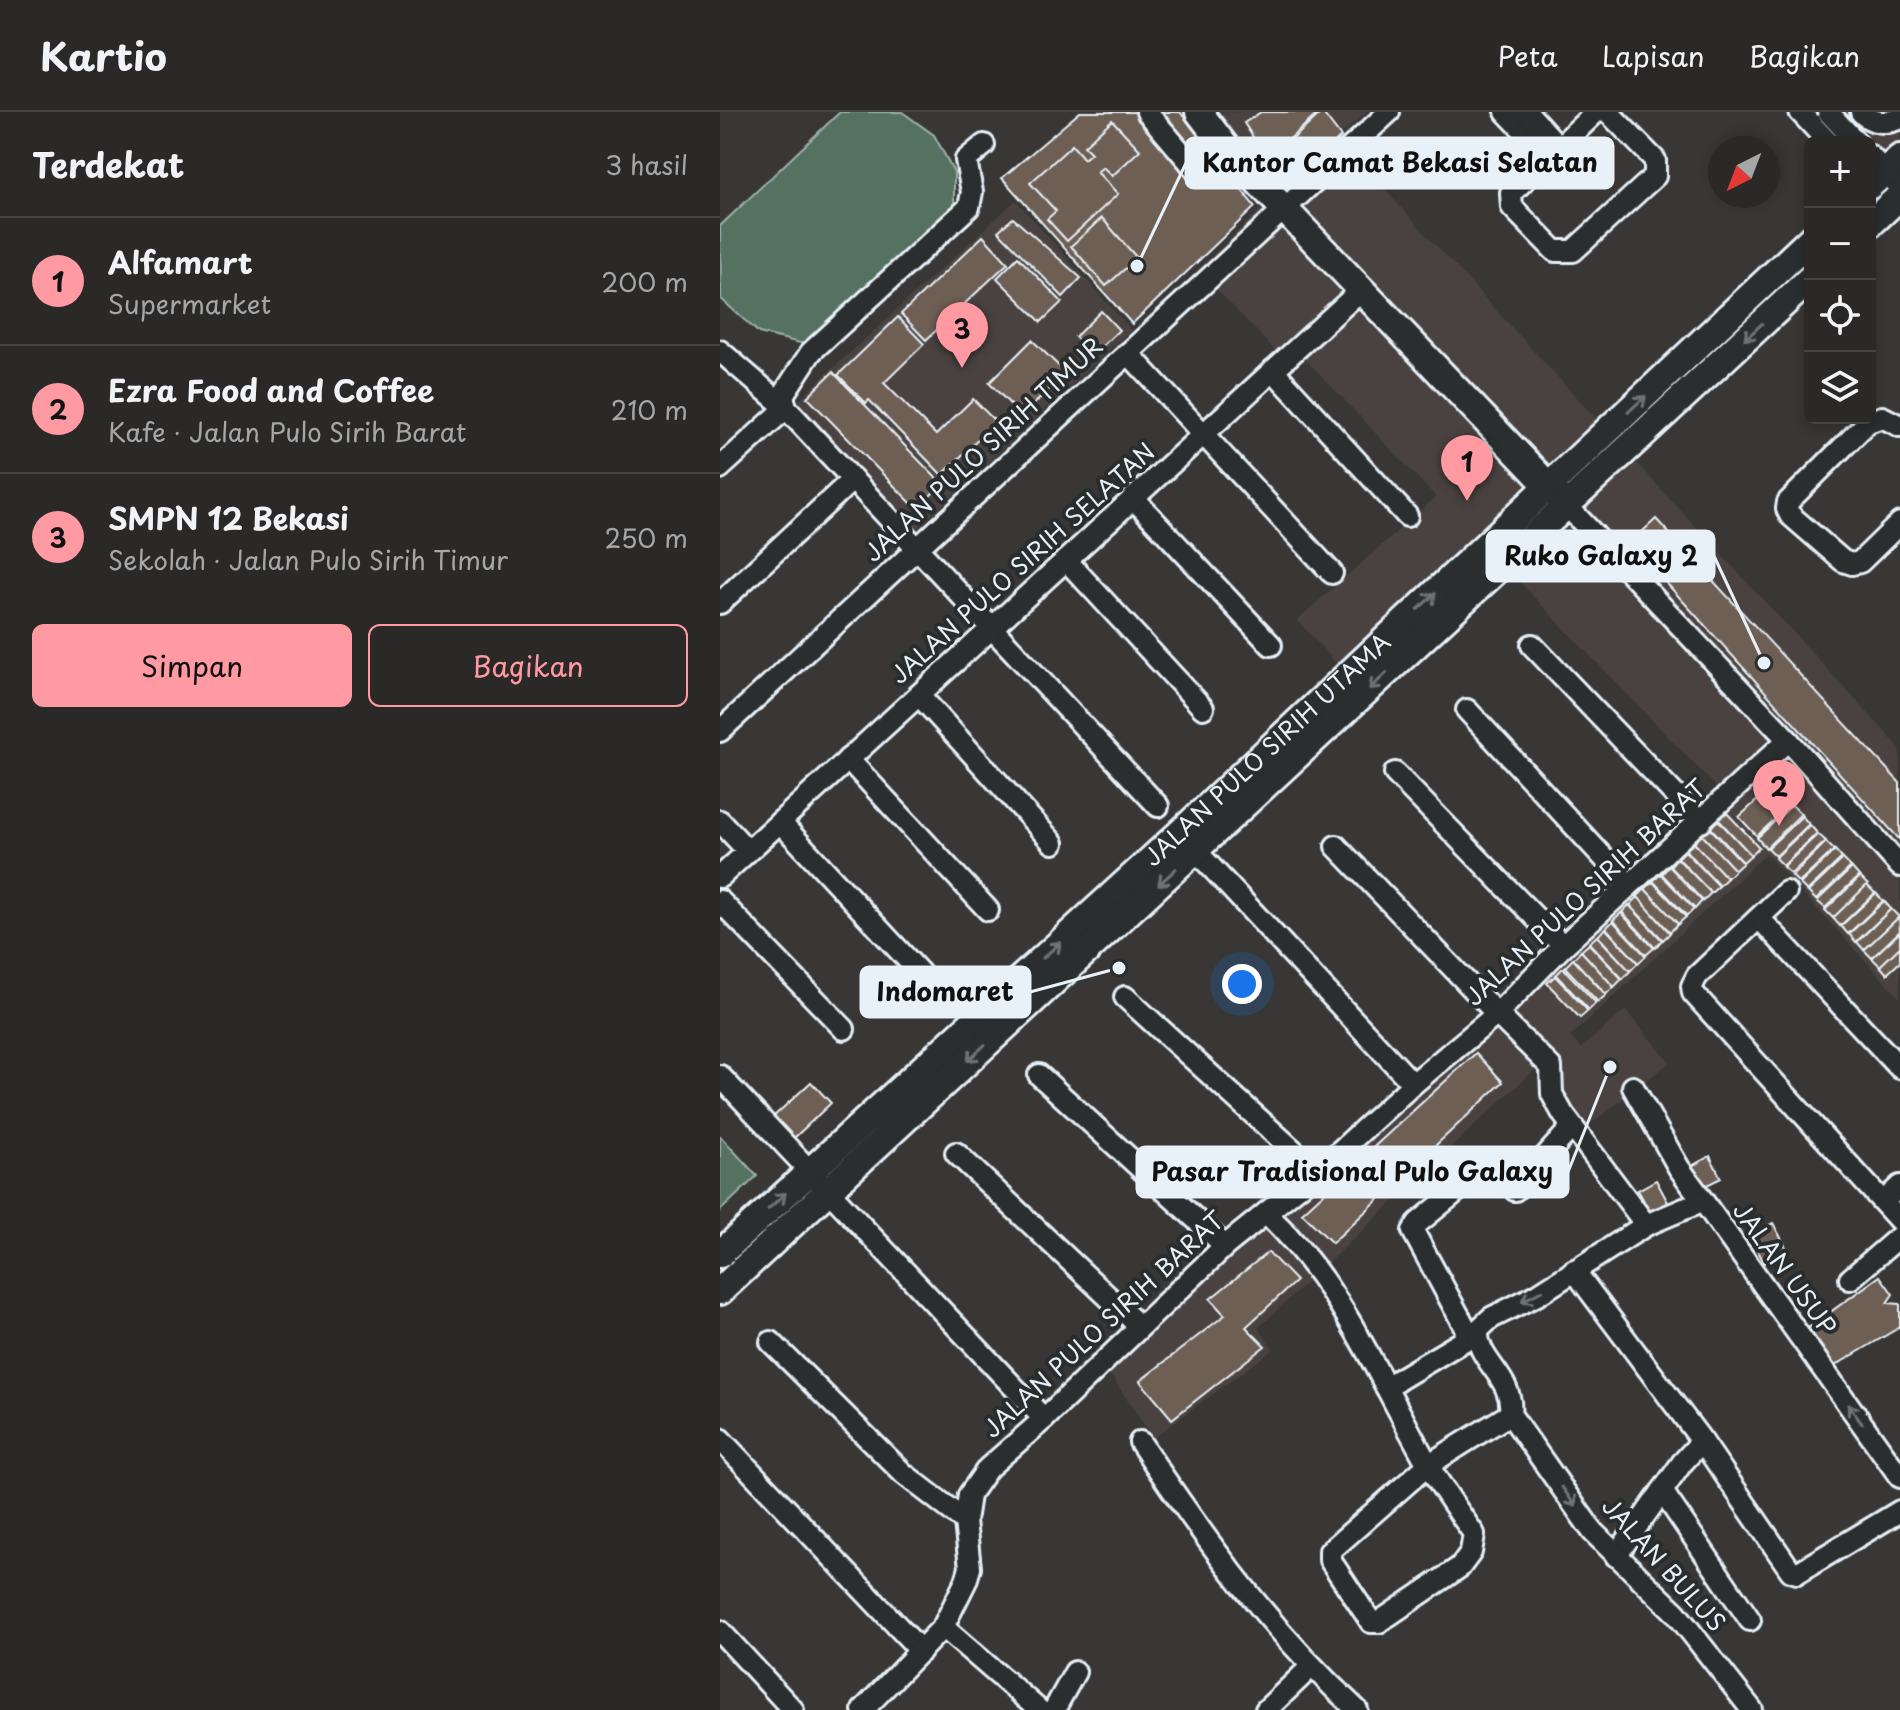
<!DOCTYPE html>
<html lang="id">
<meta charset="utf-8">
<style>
:root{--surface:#2a2928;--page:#323130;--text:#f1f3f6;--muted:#a5a6a8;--line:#464545;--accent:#ff9aa2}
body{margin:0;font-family:"Playpen Sans",sans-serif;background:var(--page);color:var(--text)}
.controls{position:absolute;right:24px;top:24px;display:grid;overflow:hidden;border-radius:12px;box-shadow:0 4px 12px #0003}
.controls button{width:72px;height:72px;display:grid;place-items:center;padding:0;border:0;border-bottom:2px solid var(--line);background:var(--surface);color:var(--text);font:40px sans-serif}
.compass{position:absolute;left:988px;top:24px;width:72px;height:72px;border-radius:50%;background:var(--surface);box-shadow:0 4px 12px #0003;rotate:222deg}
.you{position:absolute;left:522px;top:872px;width:28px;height:28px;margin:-20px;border:6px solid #fff;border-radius:50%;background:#1a73e8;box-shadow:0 0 0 12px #1a73e833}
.badge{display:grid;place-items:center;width:52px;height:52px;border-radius:50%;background:var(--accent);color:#111;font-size:26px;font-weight:700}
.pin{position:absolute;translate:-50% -66px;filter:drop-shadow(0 2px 4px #0008)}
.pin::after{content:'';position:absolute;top:42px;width:28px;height:24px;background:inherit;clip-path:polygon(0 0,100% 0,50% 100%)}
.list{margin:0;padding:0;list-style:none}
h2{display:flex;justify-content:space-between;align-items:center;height:104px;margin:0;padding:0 32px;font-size:34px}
h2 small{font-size:26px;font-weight:400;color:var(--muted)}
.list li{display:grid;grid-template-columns:52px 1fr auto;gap:24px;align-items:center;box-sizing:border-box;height:128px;padding:0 32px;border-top:2px solid var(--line)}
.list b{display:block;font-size:30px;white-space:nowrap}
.list p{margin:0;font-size:26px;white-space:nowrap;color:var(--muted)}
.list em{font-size:26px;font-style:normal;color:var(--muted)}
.actions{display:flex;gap:16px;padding:24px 32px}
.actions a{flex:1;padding:18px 0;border:2px solid var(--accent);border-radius:12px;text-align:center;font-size:28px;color:var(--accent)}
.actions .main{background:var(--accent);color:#111}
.icon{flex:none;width:44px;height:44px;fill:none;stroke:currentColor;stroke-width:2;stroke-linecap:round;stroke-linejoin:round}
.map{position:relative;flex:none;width:1180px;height:1598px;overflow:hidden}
header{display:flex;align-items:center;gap:48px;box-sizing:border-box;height:112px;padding:0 40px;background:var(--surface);border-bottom:2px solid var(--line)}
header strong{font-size:38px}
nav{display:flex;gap:44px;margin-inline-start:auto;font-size:28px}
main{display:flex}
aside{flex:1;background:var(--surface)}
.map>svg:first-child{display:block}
.built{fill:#48433f}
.green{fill:#557161;stroke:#9eb1ac;stroke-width:2}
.building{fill:#6e5e55;stroke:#e8f1f8;stroke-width:2}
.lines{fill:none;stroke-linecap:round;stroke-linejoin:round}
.minor-casing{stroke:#e8f1f8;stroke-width:26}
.major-casing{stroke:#e8f1f8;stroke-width:32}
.minor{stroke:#2a2d2e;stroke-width:20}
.major{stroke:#2a2d2e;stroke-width:26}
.oneway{stroke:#6c7275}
.labels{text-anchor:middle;stroke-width:8;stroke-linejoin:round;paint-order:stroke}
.street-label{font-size:24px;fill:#e8f1f8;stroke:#2a2d2e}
.leader{fill:none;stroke:#e8f1f8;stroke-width:3}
.callout-dot{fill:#e8f1f8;stroke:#2a2d2e;stroke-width:3}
.callout{fill:#e8f1f8;stroke:#e8f1f8;stroke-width:3}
.callout-label{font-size:26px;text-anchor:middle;font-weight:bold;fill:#111}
</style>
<header>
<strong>Kartio</strong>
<nav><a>Peta</a><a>Lapisan</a><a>Bagikan</a></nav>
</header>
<main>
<aside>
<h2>Terdekat<small>3 hasil</small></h2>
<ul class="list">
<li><span class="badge">1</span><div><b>Alfamart</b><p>Supermarket</p></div><em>200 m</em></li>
<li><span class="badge">2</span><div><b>Ezra Food and Coffee</b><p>Kafe · Jalan Pulo Sirih Barat</p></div><em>210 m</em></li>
<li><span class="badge">3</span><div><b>SMPN 12 Bekasi</b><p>Sekolah · Jalan Pulo Sirih Timur</p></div><em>250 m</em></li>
</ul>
<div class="actions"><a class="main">Simpan</a><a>Bagikan</a></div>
</aside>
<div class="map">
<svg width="1180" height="1598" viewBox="0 0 1180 1598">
<rect width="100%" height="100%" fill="#383736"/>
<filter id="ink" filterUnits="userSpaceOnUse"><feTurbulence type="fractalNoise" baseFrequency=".0125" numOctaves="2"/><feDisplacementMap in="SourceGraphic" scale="16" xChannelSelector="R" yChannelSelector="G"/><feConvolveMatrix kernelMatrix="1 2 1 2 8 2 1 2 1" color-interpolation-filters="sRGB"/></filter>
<g filter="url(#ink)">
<g class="built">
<path d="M478 0H647L617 26 1180 636V886L1046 742 850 925 861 936 905 898 950 950 863 1018 837 971 842 961 827 946 538 1216 554 1237 433 1326 384 1253 1002 681 787 457 644 582 577 508 716 385 572 233 560 244 478 158 544 94Z"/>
<path d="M1106 0H1180V56L1150 44V30H1136Z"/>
<path d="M296 88 411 218 191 422 72 294Z"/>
</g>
<g class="green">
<path d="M120 0H182L214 23 234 60V96L84 232 39 221 1 187 0 114Z"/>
<path d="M0 1024 37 1064 0 1099Z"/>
</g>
<g class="building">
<path d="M360 0H460L535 95 412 212 282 66Z"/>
<path d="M541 0H600L547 47 524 11Z"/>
<path d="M602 0 621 25 571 72 549 49Z"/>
<path d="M392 8 420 38 392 64 383 55 377 60 398 82 347 129 327 107 336 99 310 71 352 33 364 47 371 41 364 34Z"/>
<path d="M293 106 361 166 343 185 278 119Z"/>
<path d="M382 106 417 146 386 174 351 134Z"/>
<path d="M263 124 288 151 206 228 181 202Z"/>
<path d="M298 145 342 190 321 210 277 166Z"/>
<path d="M381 199 399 218 373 243 355 225Z"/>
<path d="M178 205 204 232 164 271 216 323 253 287 276 310 222 363 149 288 146 291 118 263Z"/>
<path d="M312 228 346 261 302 304 269 271Z"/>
<path d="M113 260 222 372 197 397 87 285Z"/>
<path d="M936 407 1180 671V728L910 431Z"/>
<path d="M1054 673 1071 692 1037 724 1019 705Z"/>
<path d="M1072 693 1081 702 1046 736 1037 726Z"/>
<path d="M1006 700 1039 735 1031 743 998 707Z"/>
<path d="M1082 704 1089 712 1056 744 1048 736Z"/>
<path d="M998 708 1031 743 1023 750 990 715Z"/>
<path d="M1090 713 1097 721 1063 754 1055 746Z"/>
<path d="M990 716 1023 751 1015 758 982 723Z"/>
<path d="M1098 722 1106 729 1071 762 1063 755Z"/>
<path d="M982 723 1015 758 1007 766 974 731Z"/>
<path d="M1106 730 1114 738 1079 771 1072 764Z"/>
<path d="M974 731 1007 766 999 774 966 738Z"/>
<path d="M1115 738 1122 746 1087 779 1080 772Z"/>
<path d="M965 739 999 774 991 781 958 746Z"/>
<path d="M957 746 991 781 983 789 950 754Z"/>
<path d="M1123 747 1131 755 1096 788 1088 780Z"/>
<path d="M949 754 982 789 975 797 942 762Z"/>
<path d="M1132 756 1139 764 1105 796 1097 789Z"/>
<path d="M941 762 974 797 967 804 933 769Z"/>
<path d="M1140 765 1148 773 1113 806 1105 798Z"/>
<path d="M933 770 966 805 958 812 925 777Z"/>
<path d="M1147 773 1155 781 1120 814 1113 806Z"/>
<path d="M925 777 958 812 950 820 917 785Z"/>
<path d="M1156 781 1163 789 1128 822 1121 814Z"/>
<path d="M918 785 950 821 943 828 910 793Z"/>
<path d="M1164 789 1171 797 1136 830 1129 822Z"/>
<path d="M909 793 942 828 935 836 902 800Z"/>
<path d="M1171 797 1179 805 1144 838 1137 830Z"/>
<path d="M901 801 934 836 926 843 893 808Z"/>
<path d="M1179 805 1180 819 1152 846 1144 838Z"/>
<path d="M893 809 926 844 918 851 886 816Z"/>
<path d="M885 816 918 851 910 859 878 824Z"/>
<path d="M1180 820V835L1160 854 1152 846Z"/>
<path d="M877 824 910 859 903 867 869 831Z"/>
<path d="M869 832 902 867 894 875 861 839Z"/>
<path d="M1180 835V850L1167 862 1160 854Z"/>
<path d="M861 839 894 875 886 882 853 847Z"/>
<path d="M853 847 886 883 878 890 845 855Z"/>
<path d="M843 856 876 891 869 898 836 863Z"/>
<path d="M835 864 868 899 860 906 827 871Z"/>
<path d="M756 941 783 970 612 1131 582 1101Z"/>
<path d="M91 970 111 991 73 1027 52 1006Z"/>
<path d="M990 1044 1001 1066 979 1077 968 1056Z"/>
<path d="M936 1068 950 1094 932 1104 918 1078Z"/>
<path d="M1053 1111 1068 1139 1044 1151 1030 1123Z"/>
<path d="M548 1140 576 1169 526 1215 545 1234 452 1307 420 1269 505 1203 490 1187Z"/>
<path d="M1160 1164 1173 1182 1167 1191 1180 1192V1215L1113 1255 1087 1217Z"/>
</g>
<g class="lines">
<defs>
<g id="minor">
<path d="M427 0 478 60 507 37"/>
<path d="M786 0 828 44"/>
<path d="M807 0 838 34"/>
<path d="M876 0 791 81 792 95 835 139H853L935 64V48L888 0"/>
<path d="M1080 0 1108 30"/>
<path d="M1108 0 1136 30"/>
<path d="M1141 0C1151 11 1166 13 1180 6"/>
<path d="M1150 44 1180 76"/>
<path d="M0 239 66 296 438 694"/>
<path d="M408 241 612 461"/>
<path d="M553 258 687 404"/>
<path d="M1180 314 1162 305 1148 310 1068 390 1067 397 1070 403 1123 449 1132 452 1140 450 1180 411"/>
<path d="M0 356 66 296 63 283 91 240 249 95 252 80 246 48 264 33"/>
<path d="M413 386 551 533"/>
<path d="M847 394 1068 628 1180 754"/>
<path d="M346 448 483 596"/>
<path d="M0 491 133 367"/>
<path d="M812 533 981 710"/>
<path d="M199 583 333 731"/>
<path d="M747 598 909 773"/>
<path d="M0 619 669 0"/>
<path d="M128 647 268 798"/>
<path d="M675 661 843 834"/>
<path d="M0 709 28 739"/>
<path d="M60 710 200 861"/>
<path d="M465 727 693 972"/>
<path d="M616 734 777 902 831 955 832 982 843 1002 926 1113"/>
<path d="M0 765 642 177"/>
<path d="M1066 780 977 864 972 874 973 881 1180 1109"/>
<path d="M0 789 124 917"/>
<path d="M1039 806 1180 956"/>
<path d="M405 885 597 1060"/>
<path d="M319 963 505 1134"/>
<path d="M0 964 324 1307"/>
<path d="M913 975 959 1056 983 1089"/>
<path d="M236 1041 419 1214"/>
<path d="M795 1078 852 1015"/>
<path d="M1163 1090 1180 1074"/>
<path d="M546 1101C619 1169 659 1266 707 1351 721 1375 738 1399 754 1422L751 1440 740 1455 659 1510H651L610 1448V1439L708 1353 790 1302"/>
<path d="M854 1158 982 1329 962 1351 896 1444"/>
<path d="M1130 1167 1180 1124"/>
<path d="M51 1230 184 1362 245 1409"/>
<path d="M666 1275 745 1228 746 1217 693 1119 698 1111 770 1052"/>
<path d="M0 1327 201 1539"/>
<path d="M982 1329 1071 1459 1077 1461 1180 1399"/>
<path d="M420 1330C485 1428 550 1518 637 1598"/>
<path d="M942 1379 1030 1508"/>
<path d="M223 1515 319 1598"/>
<path d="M0 1519 73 1598"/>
<path d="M143 1598 223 1515 246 1469 250 1456 245 1409 249 1383 268 1356 324 1307 505 1134 597 1060 693 972 777 902 843 834 1068 628"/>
<path d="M334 1598 355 1560"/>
<path d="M546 1598 592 1554"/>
<path d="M1032 1598 956 1501 873 1420 790 1302C795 1265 755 1249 758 1218L771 1206 817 1183 926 1113 983 1089 1180 1365"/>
</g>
<g id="major">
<path d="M479 0 507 37 840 386"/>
<path d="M1150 73 1180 46"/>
<path d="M1150 112 1180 84"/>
<path id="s1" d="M0 1142 460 721 1090 128"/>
<path d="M0 1179 1090 167"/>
</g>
</defs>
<use href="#minor" class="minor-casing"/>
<use href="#major" class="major-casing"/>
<use href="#minor" class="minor"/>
<use href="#major" class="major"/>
</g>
<defs><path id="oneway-shaft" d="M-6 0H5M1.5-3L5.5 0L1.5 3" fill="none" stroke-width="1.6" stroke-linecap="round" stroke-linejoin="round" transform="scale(2)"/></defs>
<g class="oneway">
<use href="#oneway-shaft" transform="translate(1033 220) rotate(137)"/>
<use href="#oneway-shaft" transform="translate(917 292) rotate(-43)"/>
<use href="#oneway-shaft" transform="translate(707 489) rotate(-43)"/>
<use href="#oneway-shaft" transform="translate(658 569) rotate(137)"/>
<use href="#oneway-shaft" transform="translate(447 765) rotate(137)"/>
<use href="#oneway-shaft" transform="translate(332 838) rotate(-42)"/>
<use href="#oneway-shaft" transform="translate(256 941) rotate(137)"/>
<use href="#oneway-shaft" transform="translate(57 1089) rotate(-43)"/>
<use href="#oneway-shaft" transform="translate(812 1184) rotate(152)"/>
<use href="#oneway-shaft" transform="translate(1135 1302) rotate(-126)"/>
<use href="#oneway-shaft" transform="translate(849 1385) rotate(55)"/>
</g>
</g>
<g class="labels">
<g class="street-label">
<text transform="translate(264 338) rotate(-43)" y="8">JALAN PULO SIRIH TIMUR</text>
<text transform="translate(303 452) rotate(-42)" y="8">JALAN PULO SIRIH SELATAN</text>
<text dy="8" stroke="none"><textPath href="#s1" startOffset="744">JALAN PULO SIRIH UTAMA</textPath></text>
<text transform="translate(866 781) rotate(-43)" y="8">JALAN PULO SIRIH BARAT</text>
<text transform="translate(1064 1157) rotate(54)" y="8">JALAN USUP</text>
<text transform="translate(384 1213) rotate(-43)" y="8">JALAN PULO SIRIH BARAT</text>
<text transform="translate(943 1453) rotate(48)" y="8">JALAN BULUS</text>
</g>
</g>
<path class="leader" d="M417 154L466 51M1044 551L994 444M399 856L310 880M890 955L848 1060"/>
<g class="callout-dot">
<circle cx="417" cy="154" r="8"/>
<circle cx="1044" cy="551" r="8"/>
<circle cx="399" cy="856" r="8"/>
<circle cx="890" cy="955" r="8"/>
</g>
<g class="callout">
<rect x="466" y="26" width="427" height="50" rx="8"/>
<rect x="767" y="419" width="227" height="50" rx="8"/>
<rect x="141" y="855" width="169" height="50" rx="8"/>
<rect x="417" y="1035" width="431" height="50" rx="8"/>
</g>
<g class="callout-label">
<text x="680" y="60">Kantor Camat Bekasi Selatan</text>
<text x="881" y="453">Ruko Galaxy 2</text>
<text x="225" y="889">Indomaret</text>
<text x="632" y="1069">Pasar Tradisional Pulo Galaxy</text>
</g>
</svg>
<div class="controls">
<button>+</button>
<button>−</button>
<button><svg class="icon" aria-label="locate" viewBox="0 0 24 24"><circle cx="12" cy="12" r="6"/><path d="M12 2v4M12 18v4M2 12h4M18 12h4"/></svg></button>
<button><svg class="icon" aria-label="layers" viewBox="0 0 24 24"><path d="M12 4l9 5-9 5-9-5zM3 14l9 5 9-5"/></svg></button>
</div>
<svg class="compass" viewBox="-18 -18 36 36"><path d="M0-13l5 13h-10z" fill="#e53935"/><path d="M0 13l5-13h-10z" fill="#a5a6a8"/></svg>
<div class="you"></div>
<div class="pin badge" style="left:747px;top:389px">1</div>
<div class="pin badge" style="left:1059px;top:714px">2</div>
<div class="pin badge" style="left:242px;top:256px">3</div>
</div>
</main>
